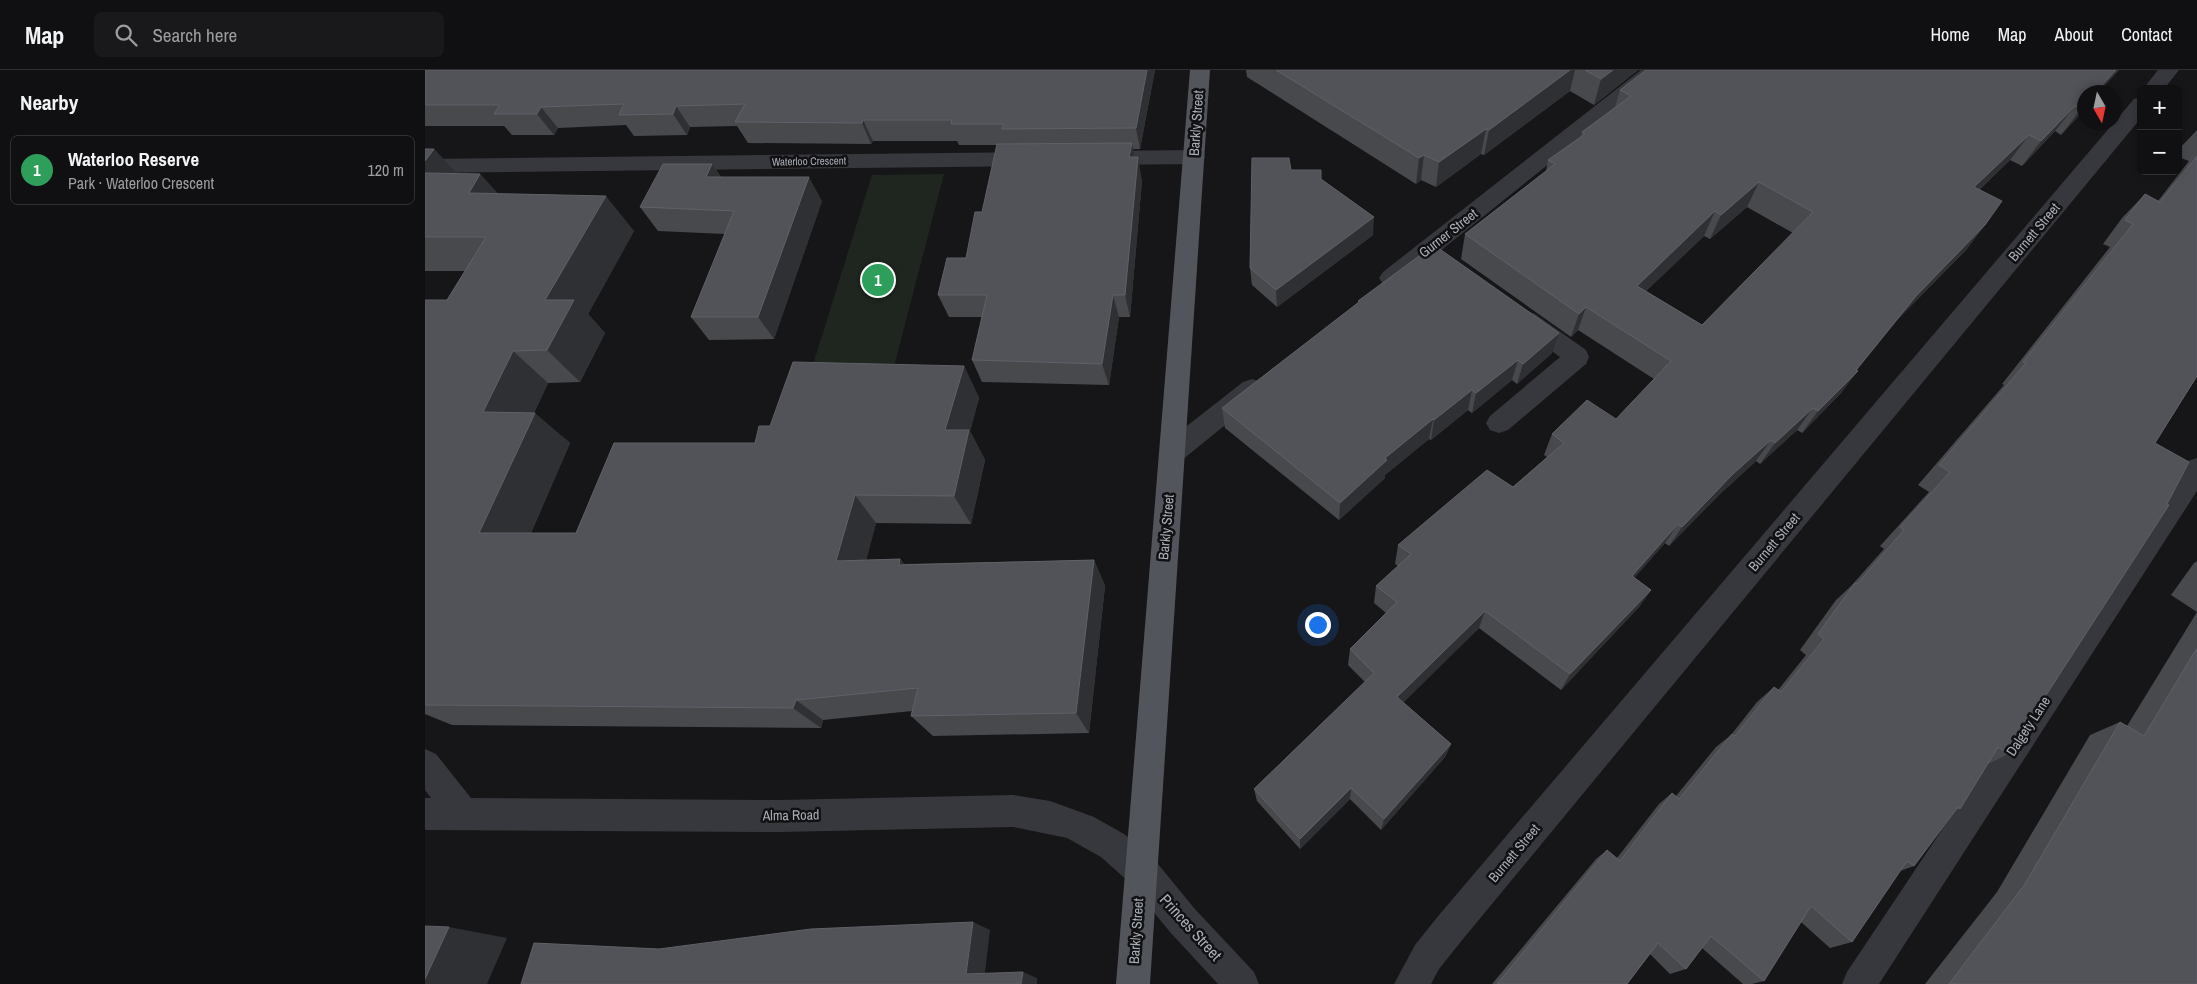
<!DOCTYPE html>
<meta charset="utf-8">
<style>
:root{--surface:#101012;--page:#19191b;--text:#f1f3f6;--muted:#9c9d9f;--line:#303032;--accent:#f2b134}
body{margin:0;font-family:"Archivo Narrow",sans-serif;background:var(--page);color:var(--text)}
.controls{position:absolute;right:15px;top:15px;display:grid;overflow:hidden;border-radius:8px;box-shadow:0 2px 8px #0003}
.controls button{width:45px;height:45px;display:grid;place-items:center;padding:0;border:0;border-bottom:1px solid var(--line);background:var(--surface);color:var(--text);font:25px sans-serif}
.compass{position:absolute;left:1652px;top:15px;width:45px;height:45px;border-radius:50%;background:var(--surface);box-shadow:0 2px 8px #0003;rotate:171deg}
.you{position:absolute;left:892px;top:554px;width:18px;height:18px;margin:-12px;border:4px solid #fff;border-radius:50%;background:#1a73e8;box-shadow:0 0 0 8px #1a73e833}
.badge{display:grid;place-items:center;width:32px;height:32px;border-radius:50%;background:var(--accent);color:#fff;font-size:16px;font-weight:700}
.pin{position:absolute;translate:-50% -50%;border:2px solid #fff;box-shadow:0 1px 5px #0006}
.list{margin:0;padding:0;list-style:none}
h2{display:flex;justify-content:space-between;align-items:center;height:65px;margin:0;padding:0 20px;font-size:21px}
h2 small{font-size:16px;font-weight:400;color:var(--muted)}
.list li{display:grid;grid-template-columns:32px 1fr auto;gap:15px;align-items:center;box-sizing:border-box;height:70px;margin:0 10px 10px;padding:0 10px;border:1px solid var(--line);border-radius:8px}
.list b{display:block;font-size:19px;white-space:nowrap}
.list p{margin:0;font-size:16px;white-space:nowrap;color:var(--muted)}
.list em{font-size:16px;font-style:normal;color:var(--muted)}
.icon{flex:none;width:28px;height:28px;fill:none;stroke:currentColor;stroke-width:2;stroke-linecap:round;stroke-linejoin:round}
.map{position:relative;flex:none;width:1772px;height:914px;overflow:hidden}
header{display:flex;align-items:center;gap:30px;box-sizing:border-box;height:70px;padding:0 25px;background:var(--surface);border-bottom:1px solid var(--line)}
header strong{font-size:24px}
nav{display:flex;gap:28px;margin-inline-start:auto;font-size:18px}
.search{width:350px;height:45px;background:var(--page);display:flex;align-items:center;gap:12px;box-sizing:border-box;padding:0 18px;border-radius:8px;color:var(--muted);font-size:19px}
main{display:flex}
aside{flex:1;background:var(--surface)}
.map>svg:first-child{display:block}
.green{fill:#1e261f}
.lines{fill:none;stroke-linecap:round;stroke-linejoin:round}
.minor{fill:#37383d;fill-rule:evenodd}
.major{fill:#53555c;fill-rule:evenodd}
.wall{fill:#47494d;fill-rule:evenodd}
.shaded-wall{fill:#2f3033}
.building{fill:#525359;stroke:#5f6168;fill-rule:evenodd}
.labels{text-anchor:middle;stroke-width:5;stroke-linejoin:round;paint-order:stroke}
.far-street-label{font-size:11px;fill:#a8adb8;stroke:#111113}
.street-label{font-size:14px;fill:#a8adb8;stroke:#111113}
.near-street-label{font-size:16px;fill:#a8adb8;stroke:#111113}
</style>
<header>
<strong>Map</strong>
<div class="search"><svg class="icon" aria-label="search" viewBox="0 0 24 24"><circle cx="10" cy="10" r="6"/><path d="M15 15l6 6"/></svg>Search here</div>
<nav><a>Home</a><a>Map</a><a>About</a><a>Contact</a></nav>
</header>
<main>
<aside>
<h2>Nearby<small></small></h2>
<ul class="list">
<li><span class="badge" style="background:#2e9e5b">1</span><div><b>Waterloo Reserve</b><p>Park · Waterloo Crescent</p></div><em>120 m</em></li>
</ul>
</aside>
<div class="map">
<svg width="1772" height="914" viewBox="0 0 1772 914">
<rect width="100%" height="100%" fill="#161618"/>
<path class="green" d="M519 104 464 316 381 317 447 105Z"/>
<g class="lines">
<g class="minor">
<path d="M1216 0H1239L1236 4 974 214 966 217 958 214 954 208 958 202Z"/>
<path d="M1733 0H1754L1739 19H1718Z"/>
<path d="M1716 27V48L1038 869 1014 899 1006 914H969L990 875 1014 845 1709 29Z"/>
<path d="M769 80 777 82 780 87 777 92 769 94 676 95 668 93 665 88 668 83 676 81Z"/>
<path d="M606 82 614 84 617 89 614 94 606 96 0 103V89Z"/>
<path d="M1101 241 1110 244 1161 280 1164 287 1161 294 1083 360 1074 363 1065 360 1061 353 1065 346 1135 287 1092 256 1089 250 1092 244Z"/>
<path d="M827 309 836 312 840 319 836 326 757 390 748 393 739 390 735 382 739 374 818 312Z"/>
<path d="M1772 388V421L1454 914H1417L1422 902 1763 391Z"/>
<path d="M0 679 11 684 46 728 355 730 588 725 625 731 669 747 699 764 714 775 733 794 769 838 829 902 834 914H793L745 862 704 812 676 787 642 768 588 757 355 762 0 760V728H6L0 720Z"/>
</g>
<path class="major" d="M765 0H785L725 914H691Z"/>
</g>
<g class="wall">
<path d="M0 0H730L715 79H708L710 87 717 111 705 247H694L684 315 557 312 547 290 557 247H524L513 225 541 188 557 142 572 75H534L532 71H448L446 74 323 73 312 56 265 57 262 65 209 66 201 55 133 58 129 65H87L79 56H0Z"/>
<path d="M821 0H1213L1169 35 1145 21 1059 85 1056 84 1011 117 996 110 991 114 822 7Z"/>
<path d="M1694 0 1674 22H1660V39L1636 65 1630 61 1597 96 1585 90 1554 120 1560 155 1541 180 1473 249 1432 300 1416 323 1377 363 1372 360 1335 394 1331 391 1294 425 1244 476 1240 473 1209 508 1226 520 1214 537 1136 620 1054 558 978 632 1026 674 1020 687 956 760 925 729 875 779 832 731 829 719 940 612 923 595 925 579 961 543 949 533 951 516 973 496 970 494 973 475 1088 417 1122 387 1119 385 1127 364 1191 349 1229 309 1153 260 1146 267 1036 189 1040 164 1121 101 1123 90 1156 67 1157 62 1190 37 1195 20ZM1322 137 1368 163 1277 255 1221 221 1279 166 1285 169Z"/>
<path d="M1772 60V306L1730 373 1583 684 1563 694 1535 739 1530 740 1489 796 1475 801 1427 872 1405 878 1376 852 1339 911 1327 914H1318L1277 878 1261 899 1245 904 1225 884 1202 914H1067L1171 789 1182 780 1192 788 1234 734 1247 723 1251 726 1291 677 1306 665 1332 632 1349 617 1353 620 1381 585 1375 580 1411 530 1426 516 1459 479 1455 476 1504 422 1493 415 1579 315 1577 314 1685 177 1678 174 1697 148 1720 124 1733 131 1764 91 1753 87V80Z"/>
<path d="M0 79H9L32 104H55L73 124 209 161 163 244 180 263 155 312 123 313 109 343 145 373 106 463H151L330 373 345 356 539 296 554 328 545 361 560 390 546 454 451 453 441 490 475 489 479 494 669 490 680 516 664 663 508 666 486 646 487 641 398 650 396 658 27 655 0 644V230H22L40 201H0Z"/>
<path d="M287 94 296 107 397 131 349 269 284 270 266 247 300 164 233 161 215 137Z"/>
<path d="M866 100 896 109 948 165 852 237 827 215 825 198Z"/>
<path d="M933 231 1127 283 1092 314 1087 310 1047 343 1043 340 1006 370 1004 369 960 405V408L914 450 800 358 797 338 933 233Z"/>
<path d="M1772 491V542L1746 525 1769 493Z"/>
<path d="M1772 542V914H1500L1572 822 1665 665 1695 652 1702 656Z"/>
</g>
<g class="shaded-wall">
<path d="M722 0H730L715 79 711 58Z"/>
<path d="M1145 0H1150L1145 21 1059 85 1064 60Z"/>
<path d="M1188 0H1213L1169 35 1176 9Z"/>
<path d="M1691 0H1694L1674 22H1671Z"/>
<path d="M251 36 265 57 262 65 248 44Z"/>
<path d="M1650 36 1630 61 1597 96 1616 71Z"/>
<path d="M1660 36V39L1636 65 1656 39Z"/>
<path d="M116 37 133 58 129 65 112 44Z"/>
<path d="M438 50 448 71 446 74 437 53Z"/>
<path d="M1061 59 1056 84 1011 117 1014 92Z"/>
<path d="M1604 65 1585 90 1530 142 1549 117Z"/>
<path d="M707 73 712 97 704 87Z"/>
<path d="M9 79 42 114 0 112V91Z"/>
<path d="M999 85 996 110 991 114 994 88Z"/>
<path d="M713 87 717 111 705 247 700 225Z"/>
<path d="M287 94 303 118 281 107Z"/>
<path d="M55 104 87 139 44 123Z"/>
<path d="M384 107 397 131 349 269 333 247Z"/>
<path d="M1334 112 1322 137 1285 169 1296 145Z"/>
<path d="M181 126 209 161 163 244 180 263 155 312 122 280 120 230Z"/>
<path d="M1290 141 1279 166 1202 239 1212 216Z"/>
<path d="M949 147 948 165 852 237 851 220Z"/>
<path d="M1560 155 1541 180 1473 249 1423 311 1433 301 1416 323 1377 363 1393 341 1431 300 1491 226Z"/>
<path d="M688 225 694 247 684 315 677 294Z"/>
<path d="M1161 237 1153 260 1146 267 1154 244Z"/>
<path d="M1134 263 1127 283 1092 314 1098 294Z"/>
<path d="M88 281 123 313 95 372 58 342Z"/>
<path d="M1093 290 1087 310 1047 343 1051 323Z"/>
<path d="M539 296 554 328 545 361 560 390 546 454 529 426 520 360Z"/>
<path d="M1047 320 1043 340 1006 370 1009 350Z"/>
<path d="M1388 338 1372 360 1335 394 1350 373Z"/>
<path d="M110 343 145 373 94 490 54 463Z"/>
<path d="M1008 349 1004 369 960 405V408L914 450 915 433 960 388Z"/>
<path d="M1346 370 1331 391 1294 425 1244 476 1257 457 1308 404Z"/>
<path d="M430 425 451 453 434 517 411 491Z"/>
<path d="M1253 454 1240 473 1195 524 1207 506Z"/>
<path d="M475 489 495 515 474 495Z"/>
<path d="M669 490 680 516 664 663 651 643Z"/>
<path d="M1226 520 1214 537 1136 620 1145 604Z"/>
<path d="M1060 541 1054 558 969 642 972 627Z"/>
<path d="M371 630 398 650 396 658 368 638Z"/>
<path d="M1026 674 1020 687 956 760 959 749Z"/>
<path d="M926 718 925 729 875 779V769Z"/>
<path d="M548 852 565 860 559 910 541 904Z"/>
<path d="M24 857 82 868 62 914H0V909Z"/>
<path d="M598 902 612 908V914H596Z"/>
</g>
<g class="building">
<path d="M0 0H722L711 58 577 59 579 54H526L527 50H438L437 53 310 52 320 34 251 36 248 44 194 45 199 34 116 37 112 44H69L75 35H0Z"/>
<path d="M851 0H1145L1064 60 1061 59 1014 92 999 85 994 88Z"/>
<path d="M1160 0H1188L1176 9Z"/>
<path d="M1221 0H1691L1671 22H1660V36L1656 39 1650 36 1616 71 1604 65 1549 117 1577 131 1560 155 1491 226 1431 300 1433 301 1393 341 1388 338 1350 373 1346 370 1308 404 1257 457 1253 454 1207 506 1226 520 1145 604 1060 541 972 627 1026 674 959 749 926 718 875 769 829 719 949 603 925 579 972 532 951 516 986 484 973 475 1062 400 1088 417 1139 373 1127 364 1162 330 1191 349 1246 291 1161 237 1154 244 1040 164 1130 94 1123 90 1160 64 1157 62 1206 26 1195 20ZM1334 112 1388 142 1277 255 1212 216 1290 141 1296 145Z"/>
<path d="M707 73 704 87H713L700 225H688L677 294 547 290 562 225H513L522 188H541L550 142H557L572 74Z"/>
<path d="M0 79H9L0 91Z"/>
<path d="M1772 86V306L1730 373 1764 392 1742 434 1744 435 1583 684 1573 677 1535 739 1533 737 1489 796 1482 791 1427 872 1386 836 1339 911 1286 866 1261 899 1233 873 1202 914H1072L1182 780 1195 791 1247 723 1254 729 1307 664 1310 666 1349 617 1356 622 1399 569 1393 564 1430 513 1432 514 1479 460 1475 457 1525 402 1514 395 1601 293 1598 292 1708 154 1700 150 1720 124 1735 132Z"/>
<path d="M827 88H864L866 100H896V109L949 147 851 220 825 198Z"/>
<path d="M238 94H287L281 107H384L333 247H266L309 141 215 137Z"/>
<path d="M0 103 55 104 44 123 181 126 120 230H149L122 280 88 281 58 342 110 343 54 463H151L189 373H330L334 356H345L368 292 539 296 520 360H544L529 426 430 425 411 491 475 489 474 495 669 490 651 643 486 646 493 618 371 630 368 638 0 635V230H22L61 167H0Z"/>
<path d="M1009 175 1134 263 1098 294 1093 290 1051 323 1047 320 1009 350 1008 349 960 388 962 390 915 433 797 338 934 232 933 231Z"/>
<path d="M1772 578V914H1524L1600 814 1695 652 1719 666Z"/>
<path d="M548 852 541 904 598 902 596 914H96L109 873 234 879 386 859Z"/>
<path d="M0 856 24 857 0 909Z"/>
</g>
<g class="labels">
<g class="far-street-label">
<text transform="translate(384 91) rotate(-1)" y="4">Waterloo Crescent</text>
</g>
<g class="street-label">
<text transform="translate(771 53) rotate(-86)" y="5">Barkly Street</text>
<text transform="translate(1609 162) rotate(-50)" y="5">Burnett Street</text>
<text transform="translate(1023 163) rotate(-38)" y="5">Gurner Street</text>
<text transform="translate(741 457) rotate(-85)" y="5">Barkly Street</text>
<text transform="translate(1349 472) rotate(-50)" y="5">Burnett Street</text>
<text transform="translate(1603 656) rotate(-57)" y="5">Dalgety Lane</text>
<text transform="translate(366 745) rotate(-1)" y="5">Alma Road</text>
<text transform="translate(1089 783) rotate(-50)" y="5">Burnett Street</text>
<text transform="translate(711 861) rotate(-86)" y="5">Barkly Street</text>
</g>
<g class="near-street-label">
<text transform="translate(766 857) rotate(48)" y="6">Princes Street</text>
</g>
</g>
</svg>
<div class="controls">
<button>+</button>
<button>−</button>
</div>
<svg class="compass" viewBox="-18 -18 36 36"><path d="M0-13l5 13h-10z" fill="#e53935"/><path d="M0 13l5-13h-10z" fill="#9c9d9f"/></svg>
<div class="you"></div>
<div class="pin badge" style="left:453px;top:210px;background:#2e9e5b">1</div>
</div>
</main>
